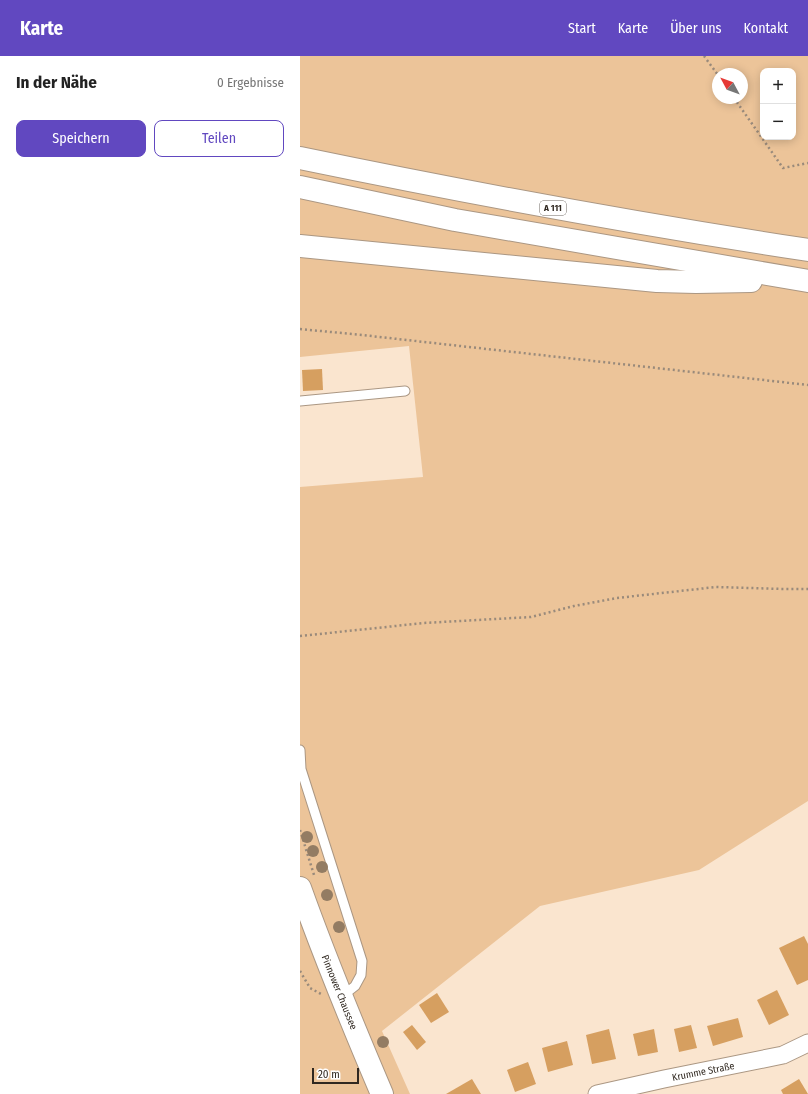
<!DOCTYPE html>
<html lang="de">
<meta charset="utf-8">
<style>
:root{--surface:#fff;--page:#f2f2f2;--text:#222;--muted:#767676;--line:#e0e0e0;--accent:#6148c0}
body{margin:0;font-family:"Fira Sans Condensed",sans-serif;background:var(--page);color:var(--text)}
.controls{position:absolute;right:12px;top:12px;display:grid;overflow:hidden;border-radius:8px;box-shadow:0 2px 10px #0003}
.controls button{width:36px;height:36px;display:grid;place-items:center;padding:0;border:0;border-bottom:1px solid var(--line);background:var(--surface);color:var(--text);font:20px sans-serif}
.compass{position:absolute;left:412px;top:12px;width:36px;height:36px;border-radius:50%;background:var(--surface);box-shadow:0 2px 10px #0003;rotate:311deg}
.scale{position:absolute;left:12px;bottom:10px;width:47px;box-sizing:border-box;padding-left:4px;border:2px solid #302820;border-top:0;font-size:11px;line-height:14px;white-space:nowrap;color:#302820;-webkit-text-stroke:3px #fff;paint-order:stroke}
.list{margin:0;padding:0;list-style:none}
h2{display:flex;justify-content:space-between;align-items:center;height:52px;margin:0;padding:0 16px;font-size:17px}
h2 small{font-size:13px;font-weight:400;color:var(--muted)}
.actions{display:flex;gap:8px;padding:12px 16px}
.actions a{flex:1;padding:9px 0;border:1px solid var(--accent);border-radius:8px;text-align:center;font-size:14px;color:var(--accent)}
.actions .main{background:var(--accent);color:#fff}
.map{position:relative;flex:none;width:508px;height:1038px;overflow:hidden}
header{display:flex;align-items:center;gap:24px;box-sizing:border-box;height:56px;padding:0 20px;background:var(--accent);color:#fff}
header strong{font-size:19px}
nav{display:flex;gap:22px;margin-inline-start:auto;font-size:14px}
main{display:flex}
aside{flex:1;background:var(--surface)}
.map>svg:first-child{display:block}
.green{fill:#ecc499;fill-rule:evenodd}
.building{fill:#d69f60}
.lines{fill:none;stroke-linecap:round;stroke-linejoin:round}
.lane-casing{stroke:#ab9783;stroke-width:11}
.street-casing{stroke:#ab9783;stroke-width:19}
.secondary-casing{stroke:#ab9783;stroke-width:24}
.highway-casing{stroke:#ab9783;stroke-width:24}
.path{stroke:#998a7b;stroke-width:2.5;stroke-dasharray:2 3;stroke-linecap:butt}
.lane{stroke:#fff;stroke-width:9}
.street{stroke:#fff;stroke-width:17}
.secondary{stroke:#fff;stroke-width:22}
.highway{stroke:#fff;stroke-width:22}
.tree{fill:#937c63}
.labels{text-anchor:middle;stroke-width:3.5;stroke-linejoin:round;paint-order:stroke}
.shield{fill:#fff;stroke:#6e6863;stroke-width:1}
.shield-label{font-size:9px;font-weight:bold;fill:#302820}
.street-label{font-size:10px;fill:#302820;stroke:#fff}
</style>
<header>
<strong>Karte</strong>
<nav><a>Start</a><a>Karte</a><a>Über uns</a><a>Kontakt</a></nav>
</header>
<main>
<aside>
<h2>In der Nähe<small>0 Ergebnisse</small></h2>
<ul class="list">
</ul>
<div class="actions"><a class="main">Speichern</a><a>Teilen</a></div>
</aside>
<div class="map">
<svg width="508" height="1038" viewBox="0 0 508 1038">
<rect width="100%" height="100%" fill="#fae5cf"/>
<path class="green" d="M0 0H508V745L399 814 240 850 82 975 110 1038H0V431L123 421 109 290 0 301ZM463 15H493V81H463ZM418 18H442V42H418Z"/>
<g class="building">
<path d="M22 313 23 334 3 335 2 314Z"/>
<path d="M504 880 508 888V924L497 929 479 892Z"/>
<path d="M477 934 489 959 469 969 457 944Z"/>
<path d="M137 937 149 956 131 967 119 949Z"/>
<path d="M438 962 443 981 413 990 407 970Z"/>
<path d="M112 969 126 986 117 994 103 976Z"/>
<path d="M391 969 397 992 379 996 374 973Z"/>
<path d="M309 973 316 1003 292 1008 286 979Z"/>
<path d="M354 973 358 996 338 1000 333 978Z"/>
<path d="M267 985 273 1009 248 1016 242 992Z"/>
<path d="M228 1006 236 1028 215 1036 207 1014Z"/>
<path d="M172 1023 181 1038H146Z"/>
<path d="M499 1023 508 1038H483L481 1034Z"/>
</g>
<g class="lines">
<defs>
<g id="lane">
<path d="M0 345 105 335"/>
<path d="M0 694 1 713 62 905 61 919 55 930 41 941"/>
</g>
<path id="street" d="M297 1038 364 1023 483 999 508 987"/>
<path id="secondary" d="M0 832C25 902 53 970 82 1038"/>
<g id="highway">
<path d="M0 102C169 137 338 168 508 194"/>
<path d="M0 131 155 164 508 225"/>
<path d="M0 190 357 225 396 226 451 225"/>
</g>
</defs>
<use href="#lane" class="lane-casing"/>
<use href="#street" class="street-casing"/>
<use href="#secondary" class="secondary-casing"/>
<use href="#highway" class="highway-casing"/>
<g class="path">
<path d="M404 0 418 19"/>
<path d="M434 42 483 112 508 107"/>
<path d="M0 273 62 279 508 329"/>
<path d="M0 580 124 567 231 561 274 550 317 542 416 531 483 533H508"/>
<path d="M0 774 14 819"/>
<path d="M0 915 10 932 21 938"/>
</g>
<use href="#lane" class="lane"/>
<use href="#street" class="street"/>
<use href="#secondary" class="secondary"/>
<use href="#highway" class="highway"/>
</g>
<g class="tree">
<circle cx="7" cy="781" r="6"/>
<circle cx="13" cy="795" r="6"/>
<circle cx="22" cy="811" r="6"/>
<circle cx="27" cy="839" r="6"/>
<circle cx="39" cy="871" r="6"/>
<circle cx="83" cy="986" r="6"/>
</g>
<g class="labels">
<rect class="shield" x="240" y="145" width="26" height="14" rx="3"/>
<g class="shield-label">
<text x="253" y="155">A 111</text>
</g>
<g class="street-label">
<text transform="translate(40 936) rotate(68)" y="4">Pinnower Chaussee</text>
<text transform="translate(403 1015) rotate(-11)" y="4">Krumme Straße</text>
</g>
</g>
</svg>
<div class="controls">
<button>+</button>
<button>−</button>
</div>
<svg class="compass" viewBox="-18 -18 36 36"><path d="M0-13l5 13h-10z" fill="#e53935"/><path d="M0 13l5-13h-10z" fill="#767676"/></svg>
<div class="scale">20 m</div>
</div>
</main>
